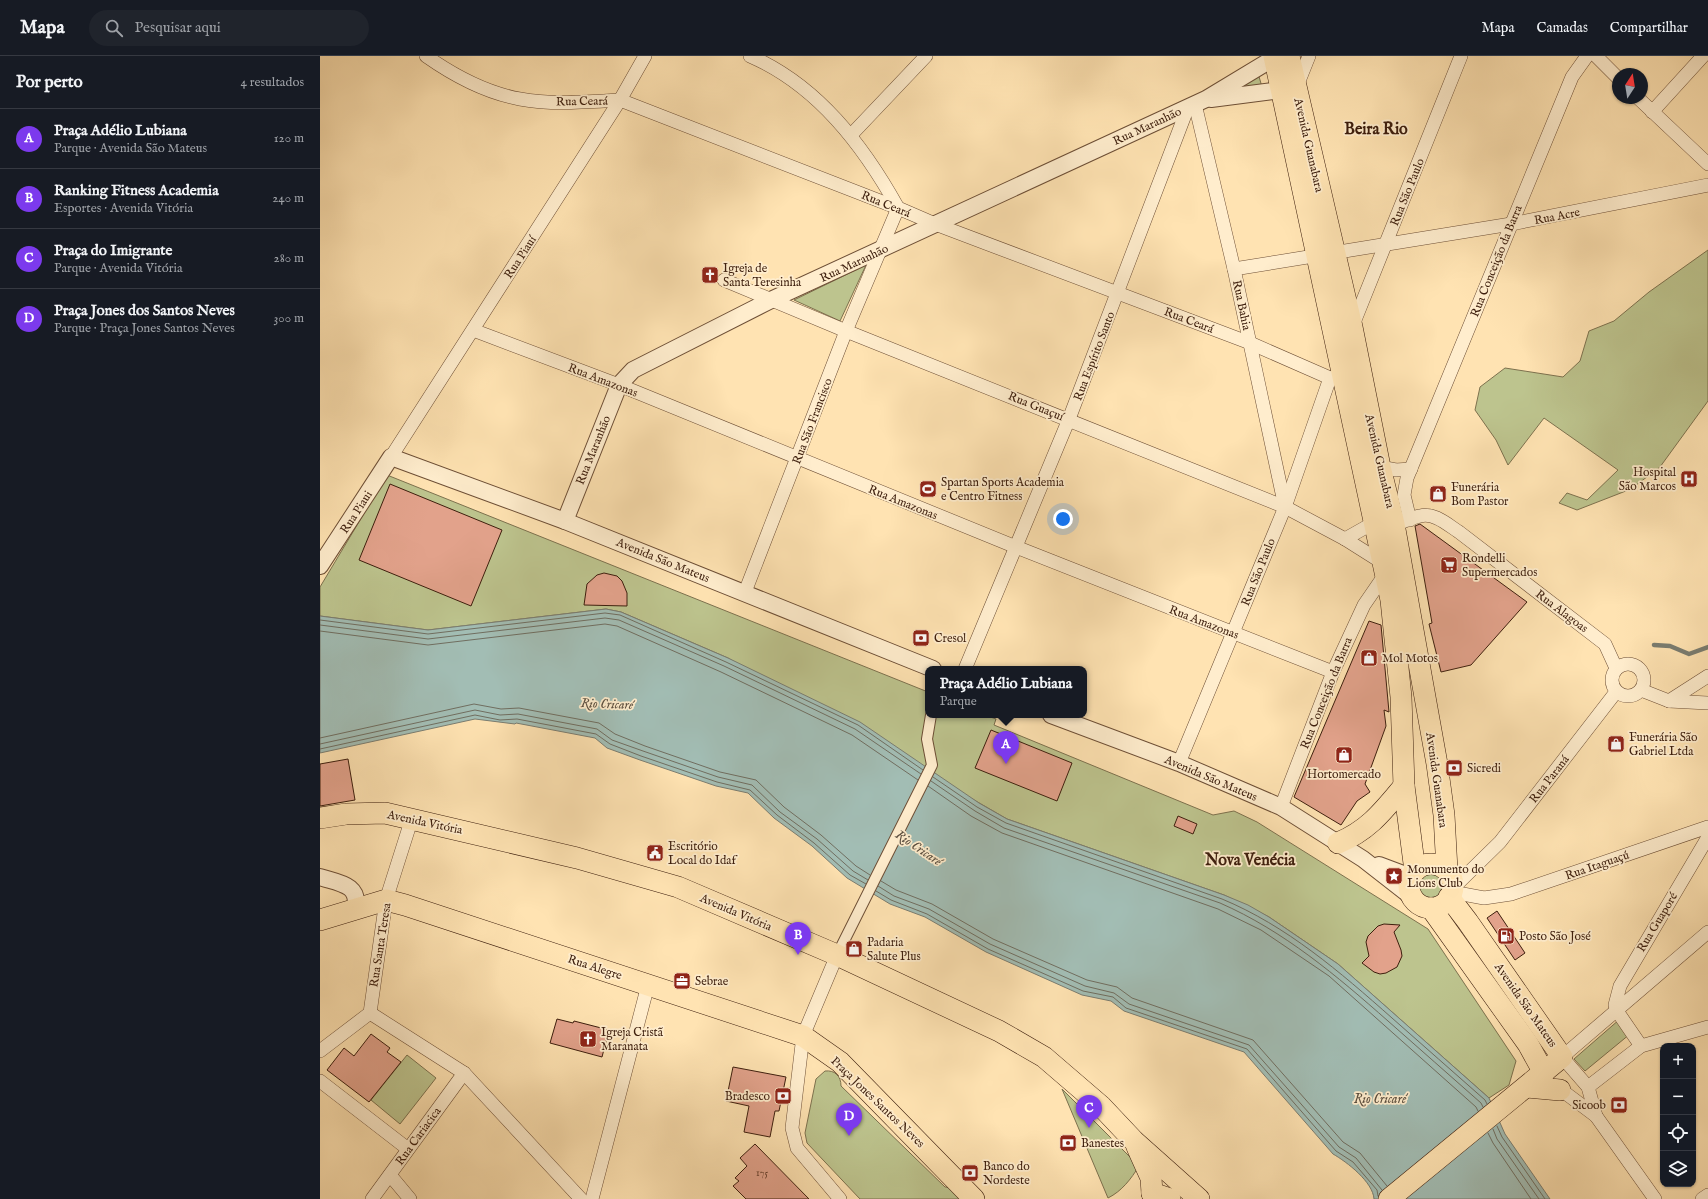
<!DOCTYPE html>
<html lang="pt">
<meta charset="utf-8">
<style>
:root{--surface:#171b24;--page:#20242c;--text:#f1f3f6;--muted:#9ea1a6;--line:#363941;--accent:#7c3aed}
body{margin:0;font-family:"IM FELL English",serif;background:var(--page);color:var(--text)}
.controls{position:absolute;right:12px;bottom:12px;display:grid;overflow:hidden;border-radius:8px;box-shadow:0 1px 3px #0004}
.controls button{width:36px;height:36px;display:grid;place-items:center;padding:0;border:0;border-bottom:1px solid var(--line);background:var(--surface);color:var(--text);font:20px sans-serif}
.compass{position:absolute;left:1292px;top:12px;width:36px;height:36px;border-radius:50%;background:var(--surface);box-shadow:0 1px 3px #0004;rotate:12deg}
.you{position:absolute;left:743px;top:463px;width:14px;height:14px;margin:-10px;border:3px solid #fff;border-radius:50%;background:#1a73e8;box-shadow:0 0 0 6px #1a73e833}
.badge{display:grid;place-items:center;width:26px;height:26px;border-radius:50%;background:var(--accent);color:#fff;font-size:13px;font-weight:700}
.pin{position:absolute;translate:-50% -33px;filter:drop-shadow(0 1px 2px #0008)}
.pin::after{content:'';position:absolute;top:21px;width:14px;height:12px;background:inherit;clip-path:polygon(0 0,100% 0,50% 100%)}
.popup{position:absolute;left:605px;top:610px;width:162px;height:52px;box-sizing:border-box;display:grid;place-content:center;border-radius:8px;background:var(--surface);filter:drop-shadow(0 1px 3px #0005);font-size:13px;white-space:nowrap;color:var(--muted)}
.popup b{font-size:15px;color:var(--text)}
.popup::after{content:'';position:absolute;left:50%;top:100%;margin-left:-8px;border:8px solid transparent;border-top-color:var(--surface)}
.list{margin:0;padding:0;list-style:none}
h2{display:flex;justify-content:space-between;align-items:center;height:52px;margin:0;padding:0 16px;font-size:17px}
h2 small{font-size:13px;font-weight:400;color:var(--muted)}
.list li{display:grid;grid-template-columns:26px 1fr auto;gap:12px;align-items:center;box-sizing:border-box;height:60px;padding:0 16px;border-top:1px solid var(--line)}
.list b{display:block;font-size:15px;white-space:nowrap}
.list p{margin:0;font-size:13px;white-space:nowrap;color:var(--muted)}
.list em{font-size:13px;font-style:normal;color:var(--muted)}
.icon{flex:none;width:22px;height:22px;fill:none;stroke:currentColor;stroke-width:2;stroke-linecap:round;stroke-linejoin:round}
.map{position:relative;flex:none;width:1388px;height:1143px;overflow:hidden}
header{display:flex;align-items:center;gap:24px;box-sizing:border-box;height:56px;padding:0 20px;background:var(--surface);border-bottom:1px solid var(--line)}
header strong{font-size:19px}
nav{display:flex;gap:22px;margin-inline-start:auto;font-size:14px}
.search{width:280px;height:36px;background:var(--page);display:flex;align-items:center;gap:10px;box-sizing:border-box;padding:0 14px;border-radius:22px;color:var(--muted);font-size:15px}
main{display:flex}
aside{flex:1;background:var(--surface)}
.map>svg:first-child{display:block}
.green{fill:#bdc48e;stroke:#7d714e}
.water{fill:#a2bdb4;stroke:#7a7d71}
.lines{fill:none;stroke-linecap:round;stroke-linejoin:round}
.shore{stroke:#706e60;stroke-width:1}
.stream{stroke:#7a7d71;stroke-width:4.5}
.building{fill:#e2a28b;stroke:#3d1e0d}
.pedestrian-casing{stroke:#6e4f36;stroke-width:12}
.minor-casing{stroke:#6e4f36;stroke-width:14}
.tertiary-casing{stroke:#6e4f36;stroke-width:18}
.primary-casing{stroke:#3d1e0d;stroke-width:22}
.pedestrian{stroke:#ffedcd;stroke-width:10}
.minor{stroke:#ffedcd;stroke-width:13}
.tertiary{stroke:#ffedcd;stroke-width:16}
.primary{stroke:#ffe3b2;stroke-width:21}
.labels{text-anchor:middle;stroke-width:3.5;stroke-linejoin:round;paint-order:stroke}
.number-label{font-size:10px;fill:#663f2c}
.street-label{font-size:12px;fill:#3d1e0d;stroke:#ffedcd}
.poi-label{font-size:12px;fill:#3d1e0d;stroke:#ffedcd;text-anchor:start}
.water-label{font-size:13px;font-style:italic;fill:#5b4e3f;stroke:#ffedcd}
.district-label{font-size:16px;font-weight:bold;fill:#3d1e0d;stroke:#ffedcd}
</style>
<header>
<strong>Mapa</strong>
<div class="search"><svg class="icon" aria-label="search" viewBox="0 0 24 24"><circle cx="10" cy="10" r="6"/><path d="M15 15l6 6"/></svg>Pesquisar aqui</div>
<nav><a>Mapa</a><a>Camadas</a><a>Compartilhar</a></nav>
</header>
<main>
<aside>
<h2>Por perto<small>4 resultados</small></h2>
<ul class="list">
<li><span class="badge">A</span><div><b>Praça Adélio Lubiana</b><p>Parque · Avenida São Mateus</p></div><em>120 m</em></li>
<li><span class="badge">B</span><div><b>Ranking Fitness Academia</b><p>Esportes · Avenida Vitória</p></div><em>240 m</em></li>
<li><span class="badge">C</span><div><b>Praça do Imigrante</b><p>Parque · Avenida Vitória</p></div><em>280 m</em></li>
<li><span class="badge">D</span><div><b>Praça Jones dos Santos Neves</b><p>Parque · Praça Jones Santos Neves</p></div><em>300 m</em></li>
</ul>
</aside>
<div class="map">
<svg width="1388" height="1143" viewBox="0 0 1388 1143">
<rect width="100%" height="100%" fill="#ffe3b2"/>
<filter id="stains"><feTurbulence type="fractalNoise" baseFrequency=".005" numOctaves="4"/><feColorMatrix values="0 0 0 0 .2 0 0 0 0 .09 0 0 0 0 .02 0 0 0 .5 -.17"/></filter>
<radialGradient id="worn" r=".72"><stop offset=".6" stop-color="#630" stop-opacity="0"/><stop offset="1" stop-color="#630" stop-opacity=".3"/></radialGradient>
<g class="green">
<path d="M938 17 942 31 906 37Z"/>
<path d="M1388 194V345L1340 411 1311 433 1257 454 1239 447 1247 437 1267 444 1298 414 1224 362 1188 409 1176 384 1155 354 1160 331 1185 312 1243 321 1260 305 1269 275 1294 265 1329 236Z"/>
<path d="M546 209 520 265 474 244Z"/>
<path d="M67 419 608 636V659H665L676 663 674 669 893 759 914 755 937 766 1108 873 1196 1005 1189 1029 1169 1042 1018 908 949 861 904 839 687 763 408 602 301 556 286 553 108 574 0 560V531Z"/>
<circle cx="1112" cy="830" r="15"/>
<path d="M1300 963 1310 978 1265 1015 1254 1003Z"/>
<path d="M87 999 116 1022 80 1068 51 1044Z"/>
<path d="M505 1015C515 1014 521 1020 521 1030L625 1131 634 1132 644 1143H540L487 1087 485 1077 496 1023Z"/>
<path d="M742 1033 819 1110C811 1123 802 1135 788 1142Z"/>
</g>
<path class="water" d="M286 553 301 556 408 602 540 666 659 747 687 763 904 839 928 849 949 861 1018 908 1169 1042 1185 1078 1230 1143H1054C1053 1126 1027 1106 1013 1098L924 996 804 955 791 945 762 939 666 896 605 861 570 848 527 822 492 790 454 762 428 737 396 730 320 704 287 692 275 682 196 667 195 668 155 663 0 697V560L108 574Z"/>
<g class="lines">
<g class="shore">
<path d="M0 564 108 578 285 557 300 559 406 606 538 669 603 714"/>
<path d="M0 569 108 583 285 562 299 564 404 610 535 673 601 718"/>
<path d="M0 575 108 589 285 568 297 570 401 616 532 679 598 724"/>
<path d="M0 682 154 648 181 653 199 652 279 667 295 678 325 690 400 716 436 724 464 751 501 779 536 810 550 819"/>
<path d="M0 688 155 654 180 659 198 658 277 673 292 684 323 695 398 721 432 729 460 756 497 783 533 815 548 824"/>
<path d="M0 693 155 659 180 664 197 663 276 678 290 688 321 700 397 726 430 734 457 759 494 787 530 819 546 828"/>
<path d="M613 721 657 751 686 767 902 843C967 870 1020 916 1072 962 1103 989 1134 1017 1165 1044L1167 1048"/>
<path d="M611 725 655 755 684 772 900 847C964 875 1017 920 1068 965 1099 992 1130 1020 1161 1047L1163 1051"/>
<path d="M608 730 651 760 682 777 898 853 941 874 1009 920 1156 1051 1158 1055"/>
<path d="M561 825 576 834 612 848 673 883 767 924 797 931 812 942 933 984 1023 1086 1040 1097 1067 1130"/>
<path d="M558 830 574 840 609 853 670 888 765 930 794 937 809 948 929 989 1019 1091 1036 1102 1062 1134"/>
<path d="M556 835 571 844 607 858 668 893 763 935 793 941 806 952 927 993 1016 1095 1033 1106 1057 1134 1058 1140"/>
<path d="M1177 1070 1182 1081 1225 1143"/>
<path d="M1173 1073 1177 1083 1219 1143"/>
<path d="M1168 1077 1173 1087 1211 1143"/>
</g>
<path class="stream" d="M1334 589 1350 590 1369 598 1388 591"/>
</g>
<g class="building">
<path d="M70 428 182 474 151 550 39 504Z"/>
<path d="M1100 468 1207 546 1151 609 1121 616 1109 568 1112 567 1095 470Z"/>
<path d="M284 517 297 520 302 525 307 537V550L264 549 267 528 277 519Z"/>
<path d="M1049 565 1061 569 1069 656 1064 654 1066 670 1045 728 1050 736 1037 745 1021 769 974 741Z"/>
<path d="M671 674 752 707 737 745 655 712Z"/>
<path d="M28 703 35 744 0 750V708Z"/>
<path d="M858 760 877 768 873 778 854 770Z"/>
<path d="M1177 855 1205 897 1195 904 1167 862Z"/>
<path d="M1064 868 1080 869 1074 876 1081 894 1082 900 1077 911 1066 917 1060 918 1054 916 1042 907 1049 900 1046 886 1048 880 1058 870Z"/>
<path d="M237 963 253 967 254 965 289 974 282 1001 230 987Z"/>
<path d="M51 978 70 992 67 996 81 1006 49 1046 7 1014 24 992 34 1000Z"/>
<path d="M413 1011 466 1021 459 1055H455L450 1081 424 1076 429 1050 406 1045Z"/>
<path d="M435 1088 489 1143H426L413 1130 419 1125 415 1122 427 1110 420 1102Z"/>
</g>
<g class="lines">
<defs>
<path id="pedestrian" d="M517 899 612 709 607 683 611 659"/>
<g id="minor">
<path d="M106 0C133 19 167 37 200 43 230 49 269 46 300 44L578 152 615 168 930 287 1010 322 1023 319"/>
<path d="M1276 0 1298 22"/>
<path d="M977 30 989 0"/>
<path d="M1318 42 1388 108"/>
<path d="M875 48 914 213 965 451"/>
<path d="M1332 56 1383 0"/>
<path d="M531 79 606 0"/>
<path d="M914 213 1191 168 1388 129"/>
<path d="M404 224 526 275 965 451 1025 483 1063 507"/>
<path d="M1033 269 1141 0"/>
<path d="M153 274 299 329 696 491 1013 616"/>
<path d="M71 401 300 44 325 0"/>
<path d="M1060 411 1076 414 1091 413"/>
<path d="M1090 464 1084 439 1087 422 1252 21 1267 0"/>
<path d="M1082 466C1088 464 1094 461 1100 460 1114 456 1128 469 1139 476L1285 588 1296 612"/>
<path d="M1025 483 1055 466"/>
<path d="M425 536 526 275 578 152C543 89 497 29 430 0"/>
<circle cx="1308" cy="624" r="16"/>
<path d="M645 613 749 363 868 51"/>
<path d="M1321 634 1349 645 1388 647"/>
<path d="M1349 645 1388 620"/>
<path d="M859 707 965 451 1010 322"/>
<path d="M961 751 1013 616 1044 549 1066 517"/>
<path d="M1133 832 1180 786 1296 636"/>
<path d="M1132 836 1164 842 1191 838 1388 771"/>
<path d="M517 899 483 980 472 1072 477 1092 520 1143"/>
<path d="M50 957 144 1017 261 1143"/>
<path d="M1321 990 1297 955 1295 949 1300 930 1388 781"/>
<path d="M0 995 50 957 66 844 92 762"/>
<path d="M0 1025 88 1093"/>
<path d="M1236 1030 1276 1060 1335 1143"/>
<path d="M1268 1031 1321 990 1388 971"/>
<path d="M1276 1060 1268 1031 1242 1001 1388 876"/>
<path d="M70 1119 90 1143"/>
<path d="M52 1143 144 1017"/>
<path d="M272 1143 328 929"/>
<path d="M1382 1143 1388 1139"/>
</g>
<g id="tertiary">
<path d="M891 43 961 34"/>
<path d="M245 465 299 329 313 314 453 243 886 43 954 2"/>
<path d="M0 510 71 401 245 465 613 613"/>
<path d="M731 659 859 707 961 751 1043 803 1093 842"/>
<path d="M1059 809 1091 821"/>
<path d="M0 821C18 827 41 828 35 853"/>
</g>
<g id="primary">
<path d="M954 0 1071 544 1081 641 1084 730 1095 815"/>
<path d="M969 0 1032 271 1060 411 1074 468 1117 708 1124 759 1127 814"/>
<path d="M0 762 26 758 65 757 257 802 358 831 517 899 679 975 724 1001 781 1050 814 1085 879 1143"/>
<path d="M1018 787C1049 774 1063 755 1084 730"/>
<circle cx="1111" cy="830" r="22"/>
<path d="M1111 852 1208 988 1224 1017"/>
<path d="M0 864 66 844 85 849 483 980 520 1006 654 1143"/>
<path d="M1207 1031 1240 1034"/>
<path d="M817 1091 831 1122 832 1137"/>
<path d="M832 1137 850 1143"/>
<path d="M1069 1143 1242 1001 1148 866 1129 841"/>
</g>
</defs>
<use href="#pedestrian" class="pedestrian-casing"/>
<use href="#minor" class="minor-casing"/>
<use href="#tertiary" class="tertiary-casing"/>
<use href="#primary" class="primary-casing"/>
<use href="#pedestrian" class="pedestrian"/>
<use href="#minor" class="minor"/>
<use href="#tertiary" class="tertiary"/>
<use href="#primary" class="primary"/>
</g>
<defs>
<symbol id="church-square" viewBox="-11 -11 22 22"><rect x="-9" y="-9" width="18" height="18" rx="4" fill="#8f2418" stroke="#ffedcd"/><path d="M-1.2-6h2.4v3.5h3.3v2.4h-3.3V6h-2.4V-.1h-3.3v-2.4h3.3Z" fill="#fff"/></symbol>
<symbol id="hospital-square" viewBox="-11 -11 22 22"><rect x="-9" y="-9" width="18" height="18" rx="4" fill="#8f2418" stroke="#ffedcd"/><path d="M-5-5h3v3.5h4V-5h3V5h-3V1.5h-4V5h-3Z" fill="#fff"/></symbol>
<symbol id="stadium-square" viewBox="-11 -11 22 22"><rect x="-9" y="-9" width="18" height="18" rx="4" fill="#8f2418" stroke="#ffedcd"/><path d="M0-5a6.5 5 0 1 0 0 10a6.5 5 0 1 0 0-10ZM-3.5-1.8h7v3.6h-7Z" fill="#fff"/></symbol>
<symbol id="shop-square" viewBox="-11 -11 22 22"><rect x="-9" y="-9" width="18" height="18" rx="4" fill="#8f2418" stroke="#ffedcd"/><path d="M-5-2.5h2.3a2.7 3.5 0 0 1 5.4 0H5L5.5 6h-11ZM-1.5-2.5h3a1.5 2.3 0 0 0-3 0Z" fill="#fff"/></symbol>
<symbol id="supermarket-square" viewBox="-11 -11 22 22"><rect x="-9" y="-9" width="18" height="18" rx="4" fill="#8f2418" stroke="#ffedcd"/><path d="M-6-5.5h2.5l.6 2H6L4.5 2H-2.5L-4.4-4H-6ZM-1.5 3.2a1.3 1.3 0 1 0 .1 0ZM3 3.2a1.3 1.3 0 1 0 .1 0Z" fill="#fff"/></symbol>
<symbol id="bank-square" viewBox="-11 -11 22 22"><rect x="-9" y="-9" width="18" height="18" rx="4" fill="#8f2418" stroke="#ffedcd"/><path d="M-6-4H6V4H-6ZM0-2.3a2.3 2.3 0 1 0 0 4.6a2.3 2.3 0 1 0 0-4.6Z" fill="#fff"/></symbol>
<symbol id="civic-square" viewBox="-11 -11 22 22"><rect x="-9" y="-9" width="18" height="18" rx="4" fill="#8f2418" stroke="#ffedcd"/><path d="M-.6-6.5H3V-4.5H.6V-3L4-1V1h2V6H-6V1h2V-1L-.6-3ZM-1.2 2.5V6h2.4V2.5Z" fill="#fff"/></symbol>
<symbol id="sight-square" viewBox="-11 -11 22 22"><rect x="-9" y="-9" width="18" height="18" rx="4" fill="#8f2418" stroke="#ffedcd"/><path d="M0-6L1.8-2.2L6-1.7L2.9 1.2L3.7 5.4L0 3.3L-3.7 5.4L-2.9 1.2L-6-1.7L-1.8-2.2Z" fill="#fff"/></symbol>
<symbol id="fuel-square" viewBox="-11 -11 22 22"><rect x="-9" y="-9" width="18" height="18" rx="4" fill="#8f2418" stroke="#ffedcd"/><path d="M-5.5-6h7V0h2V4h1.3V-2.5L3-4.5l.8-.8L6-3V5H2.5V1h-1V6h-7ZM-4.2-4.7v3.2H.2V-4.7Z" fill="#fff"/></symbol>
<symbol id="office-square" viewBox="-11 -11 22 22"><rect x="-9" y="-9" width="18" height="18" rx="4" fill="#8f2418" stroke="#ffedcd"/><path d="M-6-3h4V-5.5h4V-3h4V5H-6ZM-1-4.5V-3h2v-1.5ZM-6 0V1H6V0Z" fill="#fff"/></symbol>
</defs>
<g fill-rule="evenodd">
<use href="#church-square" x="380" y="209" width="20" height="20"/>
<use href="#hospital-square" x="1359" y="413" width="20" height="20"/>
<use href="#stadium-square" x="598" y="423" width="20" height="20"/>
<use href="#shop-square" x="1108" y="428" width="20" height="20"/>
<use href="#supermarket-square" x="1119" y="499" width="20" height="20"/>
<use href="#bank-square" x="591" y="572" width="20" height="20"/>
<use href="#shop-square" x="1039" y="592" width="20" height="20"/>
<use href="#shop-square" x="1286" y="678" width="20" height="20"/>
<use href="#shop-square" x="1014" y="689" width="20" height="20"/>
<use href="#bank-square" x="1124" y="702" width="20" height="20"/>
<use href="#civic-square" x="325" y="787" width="20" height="20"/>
<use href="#sight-square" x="1064" y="810" width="20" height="20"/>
<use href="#fuel-square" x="1176" y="870" width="20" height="20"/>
<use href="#shop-square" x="524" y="883" width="20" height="20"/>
<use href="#office-square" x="352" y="915" width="20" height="20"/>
<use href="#church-square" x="258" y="973" width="20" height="20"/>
<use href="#bank-square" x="453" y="1030" width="20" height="20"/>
<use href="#bank-square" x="1289" y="1039" width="20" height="20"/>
<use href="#bank-square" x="738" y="1077" width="20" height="20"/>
<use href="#bank-square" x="640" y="1107" width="20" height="20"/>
</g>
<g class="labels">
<g class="number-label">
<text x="442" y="1120">175</text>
</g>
<g class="street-label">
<text transform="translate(262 45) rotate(-1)" y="4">Rua Ceará</text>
<text transform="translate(827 70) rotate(-25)" y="4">Rua Maranhão</text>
<text transform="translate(989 89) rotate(77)" y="4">Avenida Guanabara</text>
<text transform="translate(1087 136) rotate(-68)" y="4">Rua São Paulo</text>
<text transform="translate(566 148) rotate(22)" y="4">Rua Ceará</text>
<text transform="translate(1237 160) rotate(-11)" y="4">Rua Acre</text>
<text transform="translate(200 201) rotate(-57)" y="4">Rua Piauí</text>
<text transform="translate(1176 205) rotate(-68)" y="4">Rua Conceição da Barra</text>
<text transform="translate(534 207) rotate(-25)" y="4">Rua Maranhão</text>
<text transform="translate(922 249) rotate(78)" y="4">Rua Bahia</text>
<text transform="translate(869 264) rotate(21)" y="4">Rua Ceará</text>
<text transform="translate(774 300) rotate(-69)" y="4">Rua Espírito Santo</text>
<text transform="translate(283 324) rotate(21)" y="4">Rua Amazonas</text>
<text transform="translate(716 350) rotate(22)" y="4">Rua Guaçuí</text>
<text transform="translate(492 365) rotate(-69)" y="4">Rua São Francisco</text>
<text transform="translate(273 394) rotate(-68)" y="4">Rua Maranhão</text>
<text transform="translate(1060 405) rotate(77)" y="4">Avenida Guanabara</text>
<text transform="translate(583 446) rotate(22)" y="4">Rua Amazonas</text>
<text transform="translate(36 456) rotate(-57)" y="4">Rua Piaui</text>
<text transform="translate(343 504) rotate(22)" y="4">Avenida São Mateus</text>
<text transform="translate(938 516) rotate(-68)" y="4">Rua São Paulo</text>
<text transform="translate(1242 555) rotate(37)" y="4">Rua Alagoas</text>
<text transform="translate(884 566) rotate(21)" y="4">Rua Amazonas</text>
<text transform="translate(1006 637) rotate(-68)" y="4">Rua Conceição da Barra</text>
<text transform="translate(891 722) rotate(23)" y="4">Avenida São Mateus</text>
<text transform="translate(1229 723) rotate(-52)" y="4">Rua Paraná</text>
<text transform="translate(1117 724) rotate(82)" y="4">Avenida Guanabara</text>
<text transform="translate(105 766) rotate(12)" y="4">Avenida Vitória</text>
<text transform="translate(1277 809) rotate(-19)" y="4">Rua Itaguaçú</text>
<text transform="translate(416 856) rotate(23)" y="4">Avenida Vitória</text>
<text transform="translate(1337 866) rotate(-59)" y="4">Rua Guaporé</text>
<text transform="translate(60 889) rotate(-81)" y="4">Rua Santa Teresa</text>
<text transform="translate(275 911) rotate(18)" y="4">Rua Alegre</text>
<text transform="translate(1206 949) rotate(55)" y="4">Avenida São Mateus</text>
<text transform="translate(558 1046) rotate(44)" y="4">Praça Jones Santos Neves</text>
<text transform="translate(98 1080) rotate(-54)" y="4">Rua Cariacica</text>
</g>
<g class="poi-label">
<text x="403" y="216">Igreja de<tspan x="403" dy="14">Santa Teresinha</tspan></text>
<text x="1356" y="420" text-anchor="end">Hospital<tspan x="1356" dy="14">São Marcos</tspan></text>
<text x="621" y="430">Spartan Sports Academia<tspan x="621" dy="14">e Centro Fitness</tspan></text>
<text x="1131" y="435">Funerária<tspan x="1131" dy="14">Bom Pastor</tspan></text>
<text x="1142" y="506">Rondelli<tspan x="1142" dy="14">Supermercados</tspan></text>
<text x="614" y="586">Cresol</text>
<text x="1062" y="606">Mol Motos</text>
<text x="1309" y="685">Funerária São<tspan x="1309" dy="14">Gabriel Ltda</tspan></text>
<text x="1147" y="716">Sicredi</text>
<text x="1024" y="722" text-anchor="middle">Hortomercado</text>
<text x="348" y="794">Escritório<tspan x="348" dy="14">Local do Idaf</tspan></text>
<text x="1087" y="817">Monumento do<tspan x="1087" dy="14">Lions Club</tspan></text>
<text x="1199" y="884">Posto São José</text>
<text x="547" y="890">Padaria<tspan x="547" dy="14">Salute Plus</tspan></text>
<text x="375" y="929">Sebrae</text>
<text x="281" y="980">Igreja Cristã<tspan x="281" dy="14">Maranata</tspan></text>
<text x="450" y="1044" text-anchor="end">Bradesco</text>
<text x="1286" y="1053" text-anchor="end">Sicoob</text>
<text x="761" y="1091">Banestes</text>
<text x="663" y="1114">Banco do<tspan x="663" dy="14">Nordeste</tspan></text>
</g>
<g class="water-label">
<text transform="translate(287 647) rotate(2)" y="5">Rio Cricaré</text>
<text transform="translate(599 791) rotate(34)" y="5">Rio Cricaré</text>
<text x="1060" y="1047">Rio Cricaré</text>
</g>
<g class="district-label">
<text x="1056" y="78">Beira Rio</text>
<text x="930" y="809">Nova Venécia</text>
</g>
</g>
<rect width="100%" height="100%" filter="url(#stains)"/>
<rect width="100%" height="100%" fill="url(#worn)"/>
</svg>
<div class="controls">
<button>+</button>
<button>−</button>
<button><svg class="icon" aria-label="locate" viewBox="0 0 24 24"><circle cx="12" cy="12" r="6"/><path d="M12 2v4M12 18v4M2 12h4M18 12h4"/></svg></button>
<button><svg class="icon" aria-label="layers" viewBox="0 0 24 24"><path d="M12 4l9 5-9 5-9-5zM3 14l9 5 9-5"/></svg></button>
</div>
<svg class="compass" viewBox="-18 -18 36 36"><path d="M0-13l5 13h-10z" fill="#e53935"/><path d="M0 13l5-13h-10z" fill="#9ea1a6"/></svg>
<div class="you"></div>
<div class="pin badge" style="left:686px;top:708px">A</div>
<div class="popup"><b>Praça Adélio Lubiana</b>Parque</div>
<div class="pin badge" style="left:478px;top:899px">B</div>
<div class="pin badge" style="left:769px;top:1072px">C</div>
<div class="pin badge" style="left:529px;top:1080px">D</div>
</div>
</main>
